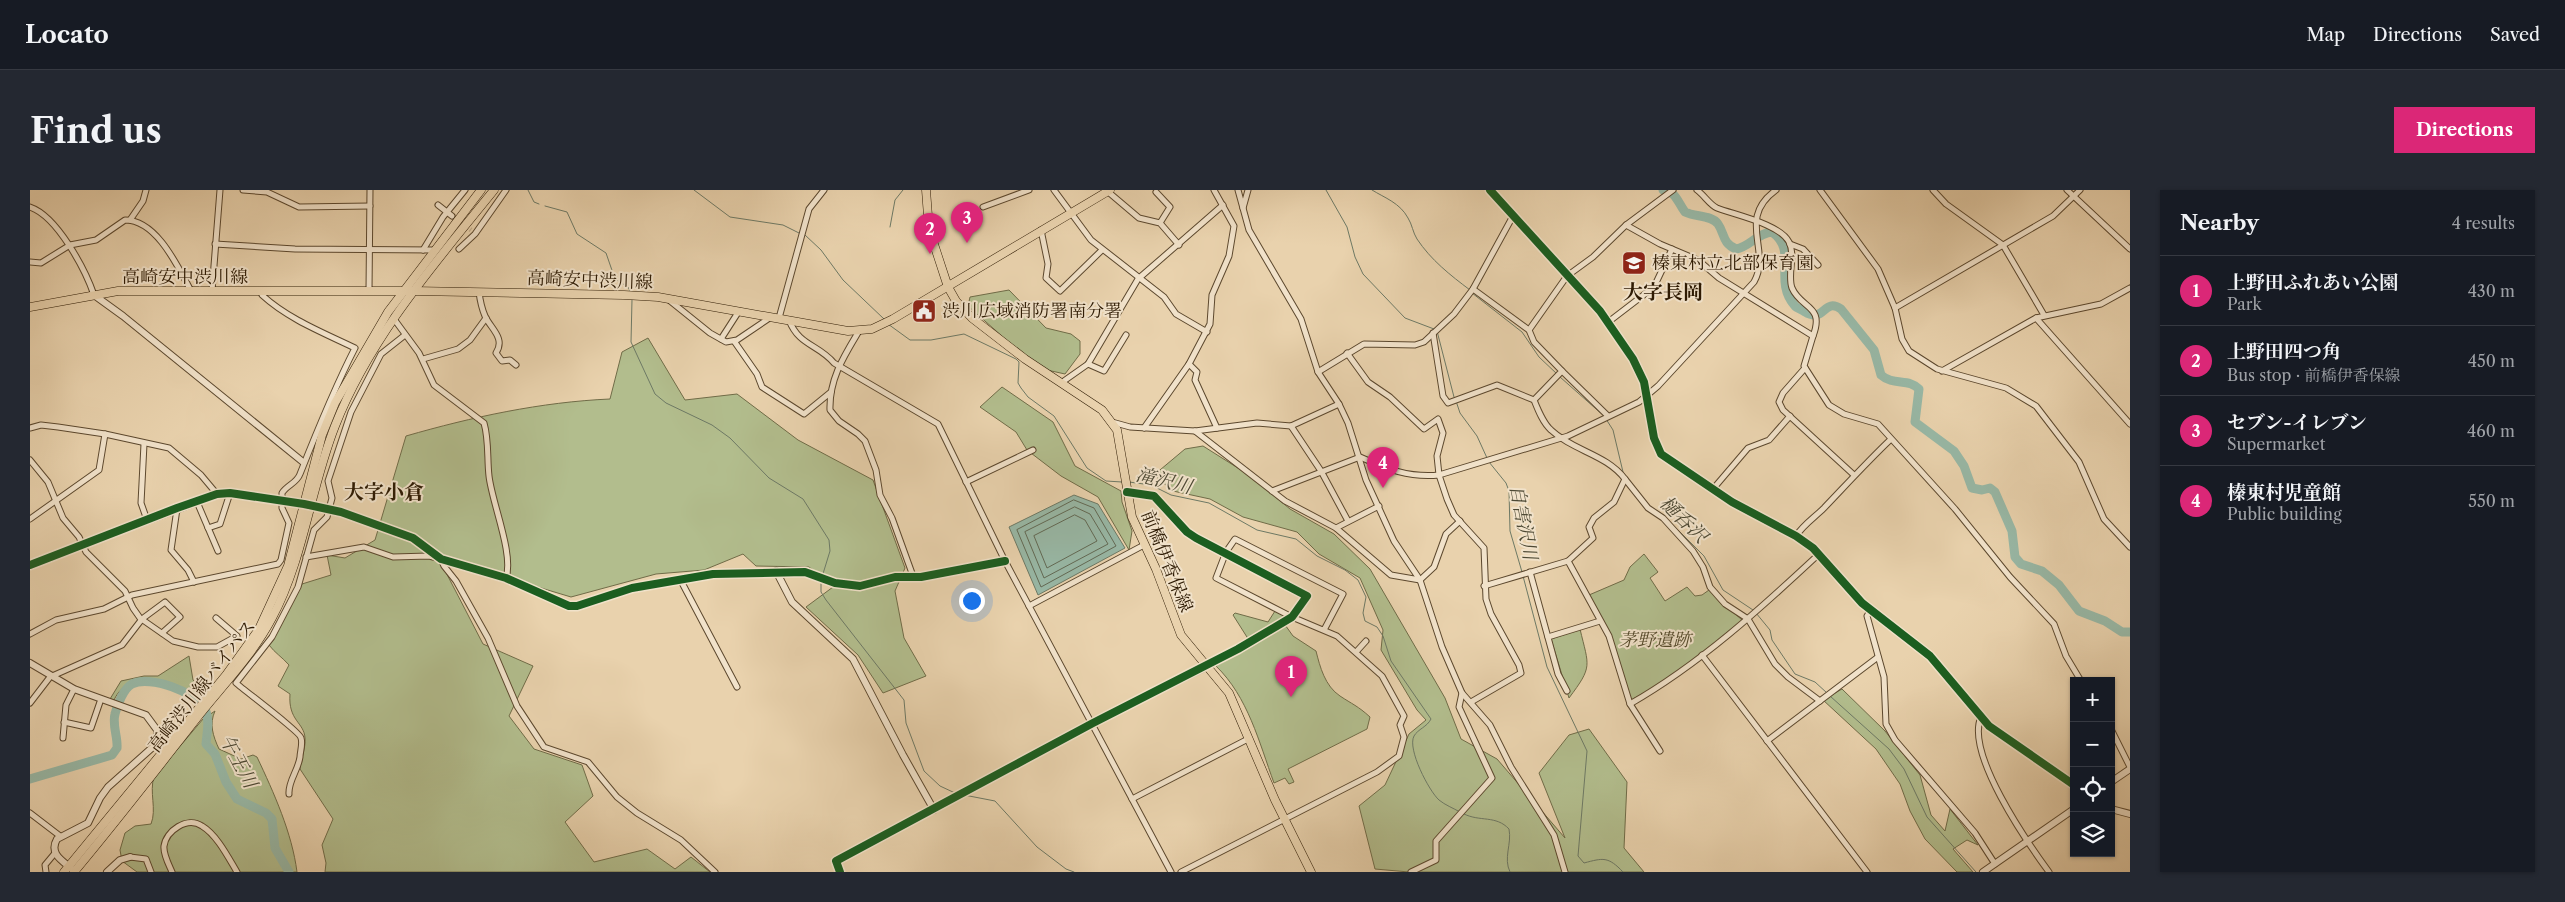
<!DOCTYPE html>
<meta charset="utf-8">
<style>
:root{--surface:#171b24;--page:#242831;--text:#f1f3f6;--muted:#9ea1a6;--line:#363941;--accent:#db2777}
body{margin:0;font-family:"Libre Caslon Text","Noto Serif JP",serif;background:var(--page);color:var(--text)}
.controls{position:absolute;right:15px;bottom:15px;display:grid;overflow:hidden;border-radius:0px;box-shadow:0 1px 4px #0004}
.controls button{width:45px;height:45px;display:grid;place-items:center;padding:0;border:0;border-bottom:1px solid var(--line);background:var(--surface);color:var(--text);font:25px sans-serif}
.you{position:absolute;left:941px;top:410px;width:18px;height:18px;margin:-12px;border:4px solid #fff;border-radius:50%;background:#1a73e8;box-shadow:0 0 0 8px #1a73e833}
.badge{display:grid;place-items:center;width:32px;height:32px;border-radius:50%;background:var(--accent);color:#fff;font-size:16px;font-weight:700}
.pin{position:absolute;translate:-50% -41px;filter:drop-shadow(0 1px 2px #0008)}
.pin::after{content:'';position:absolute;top:26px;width:18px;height:15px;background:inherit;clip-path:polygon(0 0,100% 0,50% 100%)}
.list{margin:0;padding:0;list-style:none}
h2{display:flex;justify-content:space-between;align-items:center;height:65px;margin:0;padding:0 20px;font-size:21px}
h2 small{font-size:16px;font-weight:400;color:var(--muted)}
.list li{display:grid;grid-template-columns:32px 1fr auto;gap:15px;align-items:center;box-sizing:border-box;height:70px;padding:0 20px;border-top:1px solid var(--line)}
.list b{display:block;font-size:19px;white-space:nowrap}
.list p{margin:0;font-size:16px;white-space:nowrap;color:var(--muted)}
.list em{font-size:16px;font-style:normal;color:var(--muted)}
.icon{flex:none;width:28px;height:28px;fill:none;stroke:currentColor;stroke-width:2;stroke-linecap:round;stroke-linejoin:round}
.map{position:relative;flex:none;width:2100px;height:682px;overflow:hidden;border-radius:0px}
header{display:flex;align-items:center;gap:30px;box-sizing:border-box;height:70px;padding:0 25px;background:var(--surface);border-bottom:1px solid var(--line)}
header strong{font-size:24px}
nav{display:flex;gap:28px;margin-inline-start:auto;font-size:18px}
.intro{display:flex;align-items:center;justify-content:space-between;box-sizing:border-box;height:120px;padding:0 30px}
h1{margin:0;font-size:35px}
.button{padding:12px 22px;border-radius:0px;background:var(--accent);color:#fff;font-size:18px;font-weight:700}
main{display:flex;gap:30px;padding:0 30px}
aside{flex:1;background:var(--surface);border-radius:0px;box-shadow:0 1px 4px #0004}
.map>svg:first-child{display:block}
.green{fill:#b2bd8d;stroke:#706c48}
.water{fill:#98b8a6;stroke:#6d7965}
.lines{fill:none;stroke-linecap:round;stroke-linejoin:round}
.shore{stroke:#626954;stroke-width:1}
.stream{stroke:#6d7965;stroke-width:1}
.river{stroke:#98b8a6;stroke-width:9}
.minor-tunnel{stroke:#c3ad8b;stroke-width:5;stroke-dasharray:5 2.5;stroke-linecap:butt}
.minor-casing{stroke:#5c482e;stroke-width:7}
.tertiary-casing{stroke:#5c482e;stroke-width:8}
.primary-casing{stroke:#2d1a03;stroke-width:9}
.minor{stroke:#f1e2ca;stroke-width:5}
.tertiary{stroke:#f1e2ca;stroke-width:6}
.primary{stroke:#e9d2ad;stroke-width:8}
.cycleway-casing{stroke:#f1e2ca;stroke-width:11}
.cycleway{stroke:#1b5e20;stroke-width:8}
.labels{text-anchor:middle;stroke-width:4;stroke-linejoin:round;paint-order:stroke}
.poi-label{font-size:18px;fill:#2d1a03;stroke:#f1e2ca;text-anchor:start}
.street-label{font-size:18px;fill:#2d1a03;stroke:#f1e2ca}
.park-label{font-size:18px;font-style:italic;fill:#554b2c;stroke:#f1e2ca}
.water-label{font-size:19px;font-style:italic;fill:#4d4934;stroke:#f1e2ca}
.quarter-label{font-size:20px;font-weight:bold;fill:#2d1a03;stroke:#f1e2ca}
</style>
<header>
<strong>Locato</strong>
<nav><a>Map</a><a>Directions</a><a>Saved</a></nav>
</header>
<div class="intro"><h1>Find us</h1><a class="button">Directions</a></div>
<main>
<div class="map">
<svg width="2100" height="682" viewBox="0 0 2100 682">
<rect width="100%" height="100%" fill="#e9d2ad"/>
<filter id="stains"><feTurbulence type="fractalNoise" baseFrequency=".004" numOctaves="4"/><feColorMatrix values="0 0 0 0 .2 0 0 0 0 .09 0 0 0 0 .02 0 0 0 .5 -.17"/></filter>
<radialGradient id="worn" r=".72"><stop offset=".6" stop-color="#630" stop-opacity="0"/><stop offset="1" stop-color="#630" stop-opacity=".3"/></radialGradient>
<g class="green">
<path d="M979 100 1016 138 1041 144 1050 151V164L1035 184 1008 178 938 116 940 107Z"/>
<path d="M618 148 655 210 707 204 768 250 843 290 875 378 865 401 874 448 896 486 853 503 828 465 776 417 803 397 779 377 726 376 713 364 674 380 626 384 541 407 408 367 453 454 503 476 479 526 504 559 552 575 563 606 535 632 564 672 617 659 645 679 661 667 680 682H295L296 673 292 655 303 629 270 579C271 569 276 557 275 548 274 532 258 531 260 504L248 496 259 475C252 467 245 463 239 455L272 394 301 385 297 365 315 368 345 350 376 246C442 227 511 212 580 209L592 162Z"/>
<path d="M972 197 1023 232 1045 276 1091 301 1092 312 1102 341 1099 360 1068 307 1031 286 997 260 986 242 950 217Z"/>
<path d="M1173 256 1219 285 1260 319 1304 344 1340 379 1415 508 1431 549 1467 569 1535 648 1509 583 1539 545 1559 539 1597 592 1594 658 1614 682H1379L1345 679 1329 616 1355 595 1379 544 1396 530 1387 520 1351 460 1353 440 1330 388 1289 364 1267 342 1213 327 1180 309 1143 301 1124 285 1155 259Z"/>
<path d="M1614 364 1628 382 1620 388 1635 411 1657 397 1665 406 1672 405 1679 400 1713 431 1641 488 1601 510 1581 447 1559 405 1594 390 1600 377Z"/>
<path d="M1245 421 1258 428 1253 432 1263 446 1286 461C1290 477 1295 496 1310 506 1322 514 1328 516 1340 527L1337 539 1258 579 1264 592 1259 594 1255 588 1244 593C1229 552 1218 507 1186 476L1222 455 1203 425 1205 423 1238 432Z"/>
<path d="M1550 439C1559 477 1563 476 1539 508L1521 449Z"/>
<path d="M159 466 163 490 176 501 169 508C144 494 100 476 84 510L80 509 91 491 114 486H128Z"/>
<path d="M1812 499 1855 541 1890 585 1901 625 1915 641 1920 619 1948 655 1937 650 1923 659 1943 682H1927L1895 649 1880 621 1870 594 1846 559 1793 510Z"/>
<path d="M185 521C179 534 183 546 189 559L211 569 223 565 227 567C244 603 262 643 267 682H107L92 671 90 660 95 643 105 636 121 634C127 619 119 602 124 587L173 529Z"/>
</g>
<path class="water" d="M1044 305 1068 314 1095 358 1008 405 979 337Z"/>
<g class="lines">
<g class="shore">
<path d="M1044 310 1064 318 1086 356 1011 397 987 340Z"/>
<path d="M1045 317 1060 324 1078 354 1014 388 995 342Z"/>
<path d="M1045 325 1055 330 1067 351 1017 378 1004 346Z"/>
</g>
<g class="stream">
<path d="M498 0 504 12 509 14"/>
<path d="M664 0 700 27 753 35 771 44"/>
<path d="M1296 0 1317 37 1325 67 1333 84 1375 128 1404 139"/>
<path d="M1342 0C1355 8 1370 13 1378 28 1382 34 1383 43 1387 49 1401 70 1420 85 1440 100"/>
<path d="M515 16 537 22 547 44 576 63 585 89 598 97 601 103"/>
<path d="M860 37 865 10 873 0"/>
<path d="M775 45 791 60 813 90 854 129"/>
<path d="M1442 103 1492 142 1509 167 1527 184"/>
<path d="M602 110 601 152 625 204 636 213 682 235 700 248 739 288 773 309 799 350 800 361 792 387"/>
<path d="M858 134 880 150H901L934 144 986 169 989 172 988 193 991 198 998 207 1024 226 1057 278 1076 291 1092 292"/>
<path d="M1407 141 1424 207"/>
<path d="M1530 187 1574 226"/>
<path d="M1426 211 1430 223 1447 246 1457 268"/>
<path d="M1576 229 1583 240 1593 282 1597 288"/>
<path d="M1459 272 1476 293 1479 301 1480 341 1492 382"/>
<path d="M1099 292 1121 295 1141 305 1179 313 1227 340 1266 349 1287 366 1315 380 1328 390 1336 407 1333 423 1335 431 1347 437 1353 446 1361 471 1401 529C1397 537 1388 539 1384 546 1377 559 1399 601 1409 610 1415 615 1423 618 1430 622"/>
<path d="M1618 315 1633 325"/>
<path d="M1638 330 1674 366 1693 400 1723 420"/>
<path d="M1493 386 1517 477 1557 561 1548 666 1554 673C1573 668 1578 666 1593 682"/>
<path d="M791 391V402L796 410 874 510 876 533 894 581 910 596 925 603"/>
<path d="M1726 423 1740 440 1742 450 1765 484 1785 492 1797 503"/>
<path d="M1800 506 1859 559 1874 579 1897 627 1946 682"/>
<path d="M934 605 965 611 1007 657 1036 679 1044 682"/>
<path d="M1434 624C1450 632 1466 625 1479 639 1482 654 1473 668 1480 682"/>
</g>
<g class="river">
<path d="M1633 0C1646 1 1648 13 1655 22 1665 27 1682 25 1688 34 1695 44 1692 53 1706 59 1720 57 1727 43 1742 42 1769 61 1742 90 1765 116 1767 118 1772 120 1775 122 1795 134 1793 107 1811 119L1844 160 1851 185C1863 196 1879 188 1889 199L1885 232 1924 261 1934 276 1942 298 1952 300 1960 298 1965 302 1982 341 1985 367 1991 374 2012 381 2029 395 2049 421 2075 431 2092 442H2100"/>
<path d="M0 589 82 565 87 558C88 547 82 535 85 524 87 515 94 498 102 494 120 485 166 502 175 519 180 530 177 542 176 554L185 564 196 592 207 609 236 623 242 629 245 658 259 682"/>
</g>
<path class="minor-tunnel" d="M422 26 441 40"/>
<defs>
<g id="minor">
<path d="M213 0 237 2 269 17 340 16"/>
<path d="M1024 0 1061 50 1134 107 1146 124 1177 142"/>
<path d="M1076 0 1109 28 1130 33 1149 55"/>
<path d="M1208 0 1219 40 1271 129 1288 182 1309 214 1318 233 1336 290 1364 351 1390 390 1412 457 1432 503 1460 535 1481 577 1524 645 1535 682"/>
<path d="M1667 0C1674 5 1680 15 1687 18 1705 25 1750 34 1759 52 1766 65 1757 84 1762 98 1771 119 1795 115 1783 146"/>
<path d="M1790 0 1848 79 1865 118 1872 149 1879 161 1907 179 1976 198 2006 216 2049 272 2074 329 2100 357"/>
<path d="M1903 0 1916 14 1973 55 2014 125"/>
<path d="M2037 0 2100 59"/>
<path d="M1126 2 1140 17 1130 33"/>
<path d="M408 15 422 26"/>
<path d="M0 17C27 26 55 79 64 105"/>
<path d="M953 17 999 0"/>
<path d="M1213 18 1218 0"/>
<path d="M100 30 113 11 116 0"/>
<path d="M1596 35 1630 54 1668 70 1689 88 1783 146 1774 176 1799 215 1814 224 1848 234 1925 319 1980 387 2024 434 2036 466 2051 491"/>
<path d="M1011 40 1018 74 1016 88 1030 101 1072 60"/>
<path d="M185 54 265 59 404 60"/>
<path d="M1760 54 1773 59 1788 75"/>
<path d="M429 59 445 44 476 0"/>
<path d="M393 60 413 27 435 0"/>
<path d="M0 72 11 73 40 55 66 50 95 30C127 30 148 77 161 101"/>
<path d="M1443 99 1499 140"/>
<path d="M182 101 190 0"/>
<path d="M339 101 340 0"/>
<path d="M449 102C450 110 452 119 455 126 460 138 476 148 466 163L472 171 480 170 486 175"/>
<path d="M639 110 680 143 696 152 707 150 741 127"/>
<path d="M1865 118 2023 26 2050 0"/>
<path d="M749 128 779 19 794 0"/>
<path d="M2006 128 2100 234"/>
<path d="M364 129 389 163 404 195 454 233C459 250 457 269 459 286 462 313 484 364 476 388"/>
<path d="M759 130C769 156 788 154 804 173L908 234 975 371 1141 682"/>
<path d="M1577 133 1624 97 1642 59"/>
<path d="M829 141C814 166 799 189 800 220L809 231 828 244 835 251 846 280 850 305 862 328 883 386"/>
<path d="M1403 143 1413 206 1418 213 1467 195 1504 210C1508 220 1513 233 1521 240 1543 261 1576 264 1595 289L1584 312 1564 328 1559 337 1563 348 1538 371 1454 396"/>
<path d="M691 149 709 121"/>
<path d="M704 151 727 184 732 197 774 224 801 202"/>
<path d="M1317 163 1338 192 1360 207 1394 239 1408 229 1413 243 1407 266 1409 285 1417 309 1424 325 1454 358 1456 409 1461 424 1489 475 1491 483 1441 512"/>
<path d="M393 169 428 159 440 150 456 128"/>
<path d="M1058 174 1074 181 1096 145"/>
<path d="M1159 174 1167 182 1165 190 1187 238"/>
<path d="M1775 178 1753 203 1749 212 1753 220 1824 285"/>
<path d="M1532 181 1578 226"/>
<path d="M1912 181 2006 128 2071 114 2100 98"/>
<path d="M1288 182 1334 154 1385 155 1394 152 1424 124 1443 99 1483 26"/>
<path d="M1031 193 1058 174 1108 89 1193 15"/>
<path d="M1504 210 1532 181 1504 152 1499 140 1537 86 1563 67 1596 35 1643 0"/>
<path d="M1082 232 1100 237 1165 241 1227 233 1261 236 1309 214"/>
<path d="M1261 236 1291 281 1318 331"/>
<path d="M0 238 11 235 28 237 75 244 139 258 171 285 187 304"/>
<path d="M1114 238 1159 174 1180 134 1182 105 1199 66 1204 36 1184 0"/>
<path d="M1165 241 1255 311 1306 338 1361 385 1390 390"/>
<path d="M114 254 111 313 117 330"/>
<path d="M0 270 18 292 33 328 49 347 56 362 95 401 103 418 110 428 143 451 168 457H187L207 446 186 428"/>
<path d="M1595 289 1618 318 1633 328 1663 361 1673 377 1680 397 1695 414 1718 429 1745 474 1758 487 1790 511"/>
<path d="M936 292 1003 260"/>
<path d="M1683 299 1718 258 1739 250 1760 226"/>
<path d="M1242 301 1330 267C1357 279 1379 288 1409 285L1538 246 1609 212 1628 196 1724 92C1742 60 1706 29 1746 0"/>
<path d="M1097 302 1124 306 1157 342 1166 348 1277 406 1262 427 1176 477"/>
<path d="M147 319 141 360 158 380 164 392"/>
<path d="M0 329 69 280 75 244"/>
<path d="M178 338 190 334 200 303"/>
<path d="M1306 338 1349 316"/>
<path d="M1766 346C1774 334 1784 328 1794 318 1816 295 1837 272 1860 250"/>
<path d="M188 361 167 312 187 304 200 303 299 318 383 348 411 369 476 388 539 416H547L602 398 683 384 775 382 805 393 830 396 865 387H891L975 371"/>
<path d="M276 367 334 357 363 367 399 366 411 369 414 376 426 391 458 448 487 516 514 557 558 572 587 607 607 623 651 650 685 682"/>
<path d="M1538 371 1579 446 1600 514 1630 561"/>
<path d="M1500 382 1528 484 1537 501"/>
<path d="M650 389 707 497"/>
<path d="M1390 390 1404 377 1416 344 1430 331"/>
<path d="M999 416 1114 355"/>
<path d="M1840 421 1837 426 1854 487 1856 534 1865 550 1945 643 1965 674"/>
<path d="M0 444 26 430 74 419 102 405 248 374 251 370 259 333 252 318V303C257 295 267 293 270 284 287 241 304 199 325 158 294 143 258 129 232 105V102"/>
<path d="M1518 447 1570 431"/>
<path d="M1326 462 1336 451"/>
<path d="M1672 465 1837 682"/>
<path d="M0 513 20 487 92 455 112 429 135 412 150 427 132 443"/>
<path d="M1600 514C1670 474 1730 419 1789 364"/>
<path d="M1951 527C1935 563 1997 652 2019 682"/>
<path d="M34 532 61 538 71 509"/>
<path d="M2081 539 2100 577"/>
<path d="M33 548 36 515 44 499"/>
<path d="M1737 551 1848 467"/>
<path d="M259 604C258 591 268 581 270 567 270 562 273 554 271 548 270 542 215 501 206 493L242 447 268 397 284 340 297 327 302 308 298 291 321 222 351 164 375 145"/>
<path d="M1102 609 1218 549"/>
<path d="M0 623 30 646"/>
<path d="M100 667 116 669 121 682"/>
<path d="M806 671 810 682"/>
<path d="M16 682 15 675 25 663"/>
<path d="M142 682C139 675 133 664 134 656 136 641 157 626 172 636 187 645 198 667 207 682"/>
<path d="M1151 682 1347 582 1369 566 1374 547 1370 535 1374 526 1352 486 1307 446 1262 427 1186 388 1196 362 1205 349 1313 404 1294 440"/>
<path d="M1381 682 1406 670V651L1462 588 1429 517 1432 503"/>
</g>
<g id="tertiary">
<path d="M1460 0 1570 121 1603 169 1614 192 1624 248 1631 264 1702 312 1766 346 1783 358 1832 413 1900 466 1959 536 2044 595"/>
<path d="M64 105 93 126 273 272"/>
<path d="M0 375 167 312"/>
<path d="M746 381 762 412 823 469 873 565 904 620"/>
<path d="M0 473 44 499 116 525 127 540V549L124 556 78 597 70 608 58 633 27 649C19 663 31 670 41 678"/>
<path d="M2081 592 2100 579"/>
<path d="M2081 619 2100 624"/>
<path d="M806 671 1063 533 1176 477"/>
<path d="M77 682 90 670 100 667"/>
<path d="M1953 682 2044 619"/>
</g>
<g id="primary">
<path d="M896 0 899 39 918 97 926 111 942 128 995 169 1072 220 1087 240 1102 327 1126 379 1151 445 1199 503 1245 610 1281 682"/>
<path d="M0 117 88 101H384L594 105 628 107 818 141 842 139 863 129 1080 0"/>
<path d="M34 682 196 485 229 439 258 376 292 245 305 213 358 122 451 0"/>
<path d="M44 682C86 632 126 580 166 529 192 496 222 466 242 428 274 368 280 299 305 236 340 147 405 73 464 0"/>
</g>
</defs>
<use href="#minor" class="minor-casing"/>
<use href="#tertiary" class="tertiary-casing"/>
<use href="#primary" class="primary-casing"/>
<use href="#minor" class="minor"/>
<use href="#tertiary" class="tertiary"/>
<use href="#primary" class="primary"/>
<defs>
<g id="cycleway">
<path d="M1460 0 1570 121 1603 169 1614 192 1624 248 1631 264 1702 312 1766 346 1783 358 1832 413 1900 466 1959 536 2044 595"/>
<path d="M0 375 147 318 187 304 200 303 274 314 311 322 383 348 411 369 476 388 539 416H547L602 398 683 384 775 382 805 393 830 396 865 387H891L975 371"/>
<path d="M810 682 806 671 1063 533 1208 459 1262 427 1277 406 1166 348 1157 342 1124 306 1097 302"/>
</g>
</defs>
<use href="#cycleway" class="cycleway-casing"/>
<use href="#cycleway" class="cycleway"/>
</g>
<defs>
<symbol id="school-square" viewBox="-11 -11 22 22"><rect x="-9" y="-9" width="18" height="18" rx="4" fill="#8f2418" stroke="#f1e2ca"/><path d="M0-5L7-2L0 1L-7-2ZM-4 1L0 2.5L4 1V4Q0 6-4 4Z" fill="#fff"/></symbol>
<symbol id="civic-square" viewBox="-11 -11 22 22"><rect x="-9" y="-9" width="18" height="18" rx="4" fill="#8f2418" stroke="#f1e2ca"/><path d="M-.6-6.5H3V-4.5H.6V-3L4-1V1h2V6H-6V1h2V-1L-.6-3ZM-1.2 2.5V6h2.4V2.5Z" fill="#fff"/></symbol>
</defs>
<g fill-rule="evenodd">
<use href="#school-square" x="1590" y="59" width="28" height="28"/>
<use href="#civic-square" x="880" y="107" width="28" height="28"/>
</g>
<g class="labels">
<g class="poi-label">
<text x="1622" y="79">榛東村立北部保育園</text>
<text x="912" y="127">渋川広域消防署南分署</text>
</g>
<g class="street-label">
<text x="155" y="93">高崎安中渋川線</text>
<text transform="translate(560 90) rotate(2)" y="6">高崎安中渋川線</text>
<text transform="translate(1137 371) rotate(68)" y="6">前橋伊香保線</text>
<text transform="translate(172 496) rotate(-52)" y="6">高崎渋川線バイパス</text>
</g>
<g class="park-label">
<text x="1625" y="456">茅野遺跡</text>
</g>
<g class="water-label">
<text transform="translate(1134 290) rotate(14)" y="7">滝沢川</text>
<text transform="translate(1654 329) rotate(44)" y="7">樋呑沢</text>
<text transform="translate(1494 332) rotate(79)" y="7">自害沢川</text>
<text transform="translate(209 571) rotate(62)" y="7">午王川</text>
</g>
<g class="quarter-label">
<text x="1633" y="109">大字長岡</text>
<text x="354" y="309">大字小倉</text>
</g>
</g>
<rect width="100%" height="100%" filter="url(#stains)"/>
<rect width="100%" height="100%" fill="url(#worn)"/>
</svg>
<div class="controls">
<button>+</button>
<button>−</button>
<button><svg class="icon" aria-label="locate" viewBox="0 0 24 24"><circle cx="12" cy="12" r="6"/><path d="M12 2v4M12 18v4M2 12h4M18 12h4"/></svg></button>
<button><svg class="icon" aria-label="layers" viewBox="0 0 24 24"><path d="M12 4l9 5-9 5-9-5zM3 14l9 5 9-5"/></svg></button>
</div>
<div class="you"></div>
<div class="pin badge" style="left:1261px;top:507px">1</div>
<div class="pin badge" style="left:900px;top:64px">2</div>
<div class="pin badge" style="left:937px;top:53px">3</div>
<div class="pin badge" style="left:1353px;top:298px">4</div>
</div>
<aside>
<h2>Nearby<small>4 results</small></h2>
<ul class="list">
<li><span class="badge">1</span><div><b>上野田ふれあい公園</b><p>Park</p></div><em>430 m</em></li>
<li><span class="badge">2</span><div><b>上野田四つ角</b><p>Bus stop · 前橋伊香保線</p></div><em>450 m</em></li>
<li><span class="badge">3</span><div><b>セブン-イレブン</b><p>Supermarket</p></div><em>460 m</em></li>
<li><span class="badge">4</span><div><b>榛東村児童館</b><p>Public building</p></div><em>550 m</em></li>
</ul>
</aside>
</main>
